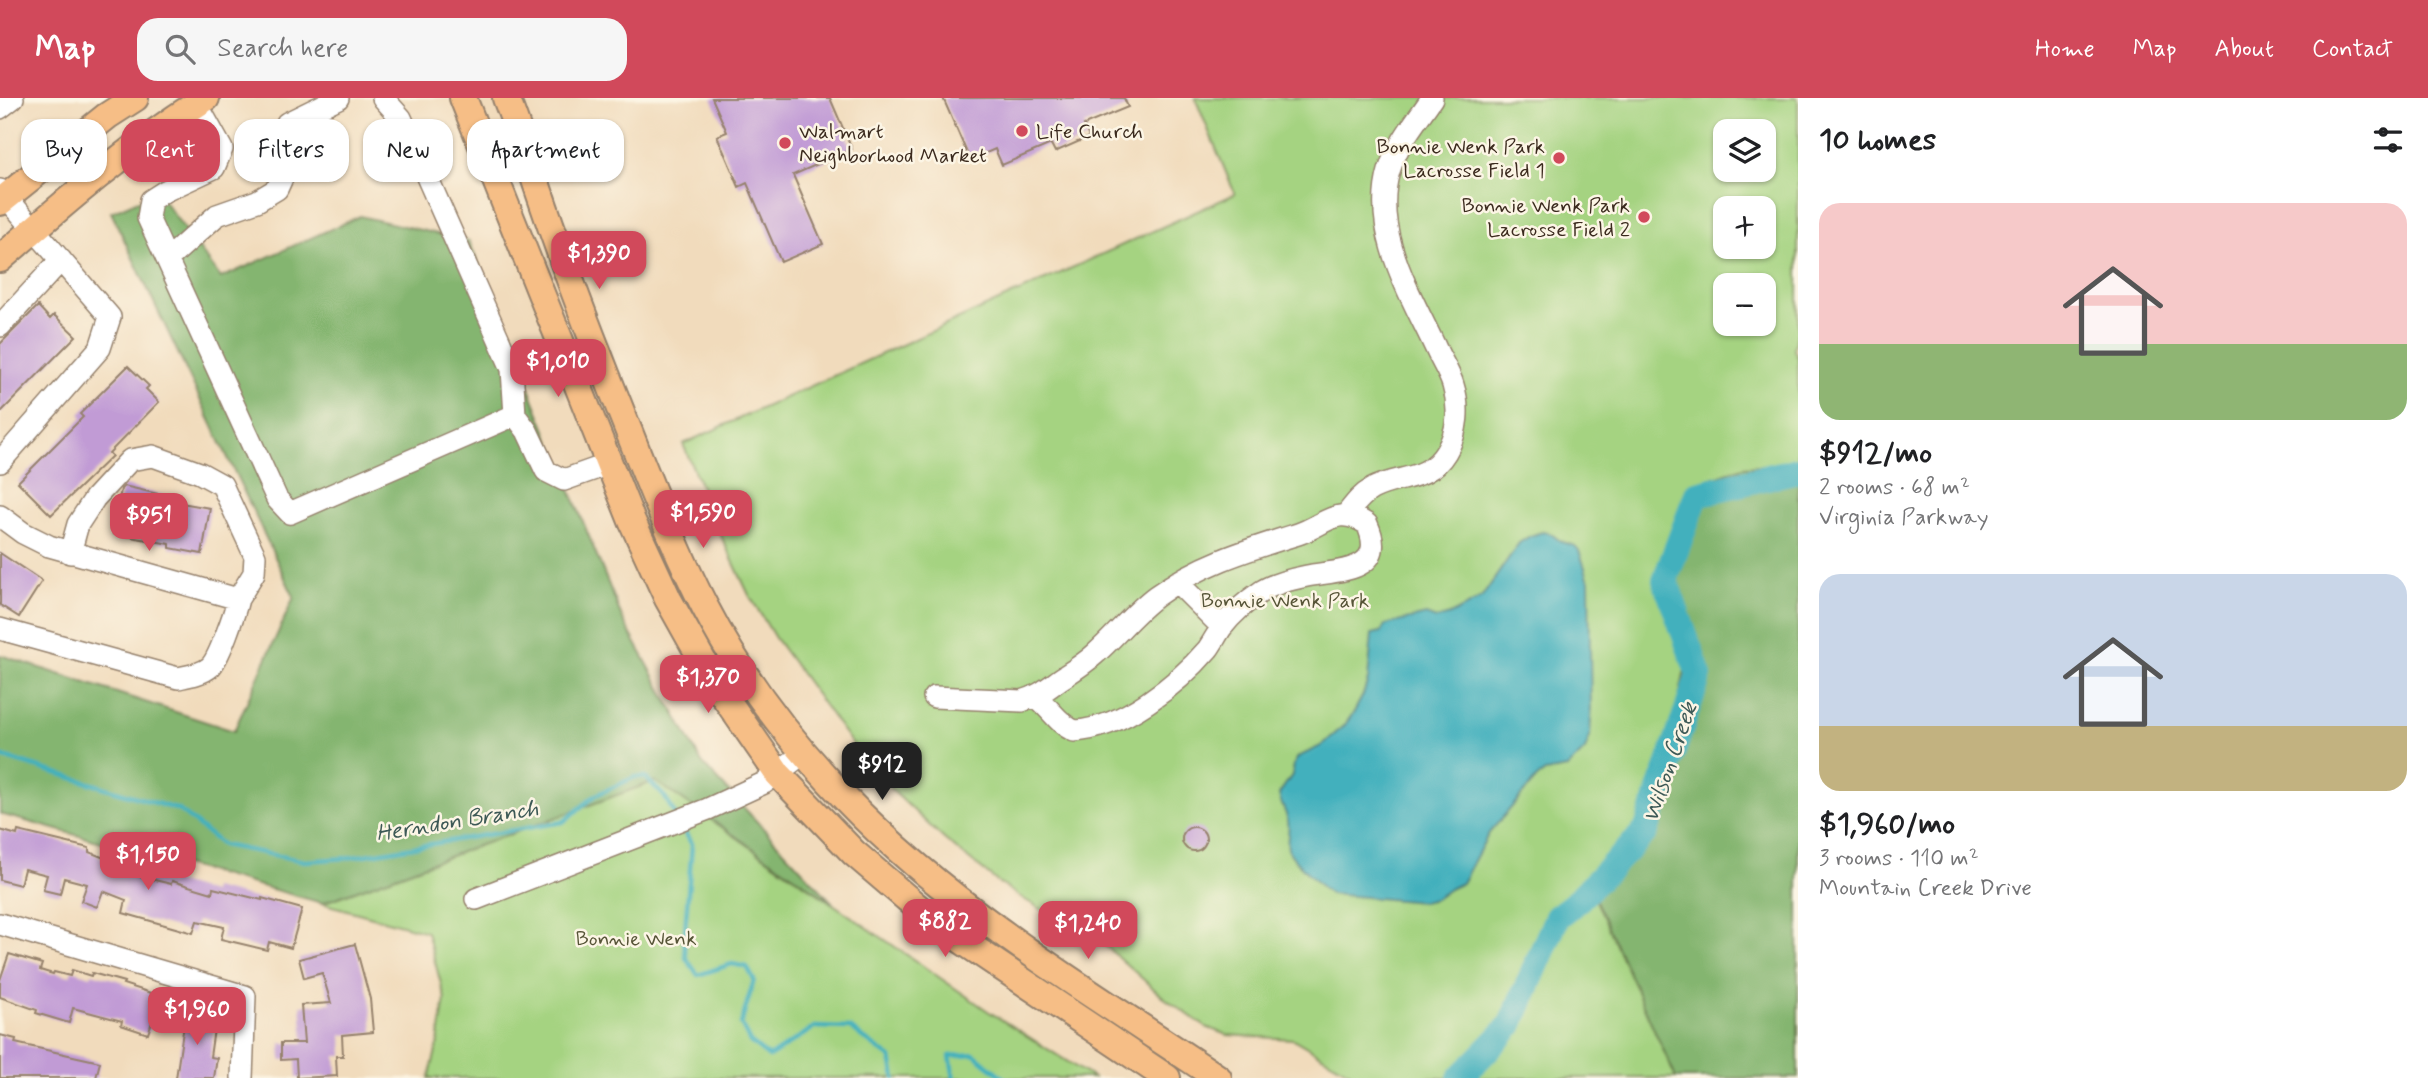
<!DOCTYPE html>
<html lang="en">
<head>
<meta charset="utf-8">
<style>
	body { margin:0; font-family:Mynerve,sans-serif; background:#f6f6f6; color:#202124; height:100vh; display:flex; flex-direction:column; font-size:26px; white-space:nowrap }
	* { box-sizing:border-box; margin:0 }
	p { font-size:23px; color:#757577 }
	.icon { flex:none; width:38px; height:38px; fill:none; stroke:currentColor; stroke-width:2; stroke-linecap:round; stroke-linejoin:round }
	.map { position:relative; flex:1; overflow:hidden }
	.sheet { display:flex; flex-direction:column; background:#fff; width:630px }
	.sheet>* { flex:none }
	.top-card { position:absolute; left:21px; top:21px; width:665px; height:63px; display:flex; gap:14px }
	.fabs { position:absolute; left:1713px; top:21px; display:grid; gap:14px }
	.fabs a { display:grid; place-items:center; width:63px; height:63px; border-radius:14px; background:#fff; box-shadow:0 2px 5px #0004; font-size:35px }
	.price { position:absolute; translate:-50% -60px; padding:0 16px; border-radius:14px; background:#d1495b; color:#fff; font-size:23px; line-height:46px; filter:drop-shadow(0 2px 4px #0008) }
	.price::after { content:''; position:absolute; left:50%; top:42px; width:21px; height:16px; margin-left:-10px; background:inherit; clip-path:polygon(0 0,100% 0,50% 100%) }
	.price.on { background:#222; color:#fff }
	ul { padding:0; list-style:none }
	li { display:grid; align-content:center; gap:14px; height:371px; padding:0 21px }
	li span { display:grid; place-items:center; height:217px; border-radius:21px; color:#555 }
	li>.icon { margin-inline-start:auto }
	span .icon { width:126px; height:126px; fill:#fffc; stroke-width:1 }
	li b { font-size:30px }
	h2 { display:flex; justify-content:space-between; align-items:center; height:84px; padding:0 21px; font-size:30px }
	.pill { padding:0 24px; border-radius:21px; background:#fff; box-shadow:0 2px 5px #0004; font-size:24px; line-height:63px }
	.pill.on { background:#d1495b; color:#fff }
	header { display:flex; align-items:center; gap:42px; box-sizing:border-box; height:98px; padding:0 35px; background:#d1495b; color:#fff }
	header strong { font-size:33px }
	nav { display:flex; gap:38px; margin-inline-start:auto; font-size:24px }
	.search { width:490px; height:63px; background:#f6f6f6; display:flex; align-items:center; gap:18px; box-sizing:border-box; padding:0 24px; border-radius:21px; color:#757577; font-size:26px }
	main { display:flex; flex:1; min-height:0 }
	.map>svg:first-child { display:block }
	.green { fill:#a5d381; stroke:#707e50; stroke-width:2; fill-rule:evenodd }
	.forest { fill:#84b56f; stroke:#607046; stroke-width:2 }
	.water { fill:#42b0bd; stroke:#3e6d6e; stroke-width:2 }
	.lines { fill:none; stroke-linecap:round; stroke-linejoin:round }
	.stream { stroke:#42b0bd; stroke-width:4.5 }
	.river { stroke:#42b0bd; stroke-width:26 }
	.building { fill:#c19bd5 }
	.minor-casing { stroke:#96826d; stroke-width:24 }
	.major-casing { stroke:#96826d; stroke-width:30 }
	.minor { stroke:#fff; stroke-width:21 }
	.major { stroke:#f6be86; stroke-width:26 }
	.poi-dot { fill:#d1495b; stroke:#fcf5e5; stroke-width:2.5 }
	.labels { text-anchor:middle; stroke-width:5; stroke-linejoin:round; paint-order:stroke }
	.poi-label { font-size:21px; fill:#3b2a1e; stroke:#fcf5e5; text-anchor:start }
	.park-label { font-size:21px; fill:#565437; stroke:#fcf5e5 }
	.water-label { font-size:23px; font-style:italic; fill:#3d5956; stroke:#fcf5e5 }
</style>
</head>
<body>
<header>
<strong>Map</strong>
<div class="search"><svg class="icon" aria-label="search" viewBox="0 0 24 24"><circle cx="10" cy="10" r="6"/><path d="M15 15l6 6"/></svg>Search here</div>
<nav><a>Home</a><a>Map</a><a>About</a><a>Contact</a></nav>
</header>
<main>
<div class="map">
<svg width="1798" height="980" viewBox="0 0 1798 980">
	<rect width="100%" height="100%" fill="#fcf5e5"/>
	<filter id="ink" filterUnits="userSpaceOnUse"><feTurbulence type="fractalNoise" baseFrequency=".0143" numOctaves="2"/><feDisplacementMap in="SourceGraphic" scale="14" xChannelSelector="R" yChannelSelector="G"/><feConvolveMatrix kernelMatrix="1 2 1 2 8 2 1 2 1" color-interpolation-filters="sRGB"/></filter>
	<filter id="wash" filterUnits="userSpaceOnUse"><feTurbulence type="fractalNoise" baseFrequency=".00686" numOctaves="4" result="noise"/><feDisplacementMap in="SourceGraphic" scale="28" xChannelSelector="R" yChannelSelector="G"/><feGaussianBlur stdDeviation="1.57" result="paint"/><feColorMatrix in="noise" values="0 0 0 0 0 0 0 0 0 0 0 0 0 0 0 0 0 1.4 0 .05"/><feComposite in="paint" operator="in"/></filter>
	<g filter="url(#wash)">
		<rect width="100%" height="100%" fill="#f1dbbc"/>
		<path class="green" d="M 1195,0 L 1798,0 L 1798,233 L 1794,252 L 1798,260 L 1798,361 L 1793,367 L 1743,369 L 1672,438 L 1688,559 L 1664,670 L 1648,721 L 1589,785 L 1676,980 L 1360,980 L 1293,941 L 1227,937 L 1206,929 L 1163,899 L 1108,850 L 1027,803 L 999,785 L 944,741 L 891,691 L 850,643 L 775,540 L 749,497 L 723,442 L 683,346 L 1235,96 ZM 1726,33 L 1764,33 L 1764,72 L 1726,72 ZM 1726,110 L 1764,110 L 1764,149 L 1726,149 ZM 1726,187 L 1764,187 L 1764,226 L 1726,226 Z
			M 655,683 L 988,913 L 1093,980 L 429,980 L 438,945 L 445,901 L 427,834 L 322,805 Z"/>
		<path class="forest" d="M 157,94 L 221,180 L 360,118 L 469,143 L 623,522 L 702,665 L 833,805 L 655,683 L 322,805 L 0,716 L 0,557 L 234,633 L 294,499 L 111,114 Z
			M 1798,361 L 1798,980 L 1676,980 L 1588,785 L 1648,721 L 1664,670 L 1688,559 L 1672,438 L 1692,387 L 1743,369 L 1792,367 Z"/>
		<path class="water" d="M 1542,434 C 1552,434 1554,439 1562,444 C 1567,446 1574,446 1578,451 C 1580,453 1587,477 1589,483 L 1591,619 L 1590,639 L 1585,652 L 1567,670 L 1545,674 L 1537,680 L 1489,735 L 1462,785 L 1449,791 L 1435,801 L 1422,804 L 1330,796 C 1323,791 1290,759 1288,751 C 1286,742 1290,732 1288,723 C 1286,713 1280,705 1279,696 L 1292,677 L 1294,666 L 1298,659 L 1321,648 L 1344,628 L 1354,614 L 1363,597 L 1368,581 L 1372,536 L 1381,534 L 1385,527 L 1426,517 L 1436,521 L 1450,517 L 1473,505 L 1482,499 L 1519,445 L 1530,438 Z"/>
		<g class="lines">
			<path class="stream" d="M 0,658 L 179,712 L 222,747 L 305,763 L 347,760 L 563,724 L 596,697 L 635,679 L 645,679 L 664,698 L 676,718
				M 682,729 L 692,747 L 684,844 L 686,860 L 698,877 L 732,866 L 747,869 L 754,882 L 741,926 L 750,944 L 769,959 L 815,929 L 850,930 L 891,960 L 895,980
				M 954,980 L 950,958 L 974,956 L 1004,980"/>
			<path class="river" d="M 1460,980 L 1510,928 L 1557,819 L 1574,806 L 1646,733 L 1699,577 L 1665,482 L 1697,396 L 1798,372"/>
		</g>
		<g id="blocks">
			<path class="building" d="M 712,0 L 830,0 L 852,51 L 793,77 L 823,146 L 781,164 L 747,85 L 739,89 L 717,38 L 727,34 Z
				M 943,0 L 1124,0 L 1128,9 L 1084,27 L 1089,39 L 1055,54 L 1051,46 L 1002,67 L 995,51 L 970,62 Z
				M 38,208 L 50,221 L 54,217 L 76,238 L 0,315 L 0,246 Z
				M 128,268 L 149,288 L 146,291 L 159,304 L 109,355 L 112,358 L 51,417 L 18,384 L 83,319 L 80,316 Z
				M 124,388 L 171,399 L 170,403 L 210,410 L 202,456 L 170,450 L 170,446 L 113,436 L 121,391 Z
				M 0,455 L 42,483 L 19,519 L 0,507 Z
				M1182 741a12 12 0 1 1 24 0a12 12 0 1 1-24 0Z
				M 0,732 L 17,737 L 18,733 L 89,750 L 89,754 L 128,769 L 126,775 L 171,786 L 172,783 L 212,795 L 213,790 L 262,802 L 262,800 L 302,811 L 291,850 L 269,844 L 267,852 L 221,841 L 224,829 L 197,823 L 193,835 L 123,815 L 126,802 L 103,793 L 97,809 L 81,803 L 87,786 L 64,780 L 60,796 L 43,792 L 47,777 L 24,771 L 20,787 L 0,782 Z
				M 355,846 L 370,901 L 373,934 L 342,937 L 343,958 L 336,958 L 337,978 L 297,980 L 296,961 L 281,962 L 281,945 L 304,945 L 301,907 L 331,905 L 322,875 L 304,880 L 299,861 Z
				M 9,856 L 42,866 L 40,872 L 53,876 L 54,874 L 70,878 L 72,872 L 91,878 L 92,875 L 124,884 L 123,886 L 160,898 L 148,936 L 121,927 L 122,923 L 73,910 L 69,925 L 36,915 L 37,912 L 0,899 L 0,882 Z
				M 186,913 L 216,917 L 210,959 L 217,960 L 214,980 L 176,980 Z
				M 0,937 L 16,941 L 15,945 L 100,964 L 96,980 L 0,980 Z"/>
		</g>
	</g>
	<g filter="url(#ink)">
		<use href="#blocks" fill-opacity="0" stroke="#96826d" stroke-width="2"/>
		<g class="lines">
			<g class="minor-casing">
				<path id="minor" d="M 383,0 L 401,20 L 512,271 L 515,317
					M 197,6 L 222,51 L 214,70 L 165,93 L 151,102 L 148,120 L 277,401 L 290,415 L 515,317 L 527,333 L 546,373 L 564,382 L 609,366
					M 0,10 L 13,0
					M 0,92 L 110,219 L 100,250 L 0,364
					M 168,161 L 217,117 L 257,103 L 277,91 L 282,80 L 279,48 L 287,25 L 338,0
					M 0,228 L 61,162
					M 1346,417 C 1354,407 1361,397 1372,391 C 1398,377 1428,384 1446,354 C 1458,334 1460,309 1453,287 C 1450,276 1442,264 1437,253 C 1412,198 1371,135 1389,73 C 1398,44 1416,24 1432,0
					M 0,418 L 23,435 L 49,448 L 238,501 C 235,514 219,561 210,569 C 202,576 188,578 178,580 L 0,531
					M 70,455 L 78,426 L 95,400 L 130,362 L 153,358 L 200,375 L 222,387 L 255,458 L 254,475 L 238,501
					M 1177,484 L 1222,529
					M 934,599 L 1022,603 C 1037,599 1047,591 1059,582 C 1071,574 1084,566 1094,557 C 1116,538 1133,515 1156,498 C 1200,466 1247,452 1298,436 C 1326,427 1336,406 1367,426 C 1389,474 1339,472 1307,478 C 1292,481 1275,485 1262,493 C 1247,503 1233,515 1222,529 C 1217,536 1213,544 1208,551 C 1178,586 1122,631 1074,633 C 1057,625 1050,609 1035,599
					M 476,801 L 708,711 L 764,685 L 805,654
					M 0,826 L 245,898 L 242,980"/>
			</g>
			<g class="major-casing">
				<path id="major" d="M 463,0 L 632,423 L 668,501 L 715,585 L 778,676 L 854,755 L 936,825 L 1167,980
					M 506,0 C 525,49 540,99 558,148 C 582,218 610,285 637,354 C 658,406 679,459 705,509 C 737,571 782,632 829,683 C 939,805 1083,889 1218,980
					M 0,104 L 107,18 L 135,0
					M 0,161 C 66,103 131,47 206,0"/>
			</g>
			<use href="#minor" class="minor"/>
			<use href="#major" class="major"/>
		</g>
	</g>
	<g class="poi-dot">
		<circle cx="1022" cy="33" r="7"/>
		<circle cx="785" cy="45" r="7"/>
		<circle cx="1559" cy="60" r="7"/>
		<circle cx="1644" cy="119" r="7"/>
	</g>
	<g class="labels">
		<g class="poi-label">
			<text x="799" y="40">Walmart<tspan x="799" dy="24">Neighborhood Market</tspan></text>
			<text x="1036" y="40">Life Church</text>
			<text x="1545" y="55" text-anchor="end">Bonnie Wenk Park<tspan x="1545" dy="24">Lacrosse Field 1</tspan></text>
			<text x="1630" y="114" text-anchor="end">Bonnie Wenk Park<tspan x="1630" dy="24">Lacrosse Field 2</tspan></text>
		</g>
		<g class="park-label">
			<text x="1285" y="509">Bonnie Wenk Park</text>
			<text x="636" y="847">Bonnie Wenk</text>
		</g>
		<g class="water-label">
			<text transform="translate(1669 664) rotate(-71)" y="8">Wilson Creek</text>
			<text transform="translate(457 722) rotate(-9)" y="8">Herndon Branch</text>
		</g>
	</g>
</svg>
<div class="fabs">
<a><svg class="icon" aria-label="layers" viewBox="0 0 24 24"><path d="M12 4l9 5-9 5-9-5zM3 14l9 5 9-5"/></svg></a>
<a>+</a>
<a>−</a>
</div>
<b class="price" style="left:599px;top:193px">$1,390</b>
<b class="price" style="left:558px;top:301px">$1,010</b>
<b class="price" style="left:703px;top:452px">$1,590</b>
<b class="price" style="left:149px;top:455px">$951</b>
<b class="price" style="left:708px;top:617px">$1,370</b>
<b class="price on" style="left:882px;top:704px">$912</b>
<b class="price" style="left:148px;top:794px">$1,150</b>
<b class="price" style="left:945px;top:861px">$882</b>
<b class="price" style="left:1088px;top:863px">$1,240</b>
<b class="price" style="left:197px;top:949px">$1,960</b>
<div class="top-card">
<a class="pill">Buy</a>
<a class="pill on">Rent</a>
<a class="pill">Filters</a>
<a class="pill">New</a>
<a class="pill">Apartment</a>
</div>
</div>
<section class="sheet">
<h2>10 homes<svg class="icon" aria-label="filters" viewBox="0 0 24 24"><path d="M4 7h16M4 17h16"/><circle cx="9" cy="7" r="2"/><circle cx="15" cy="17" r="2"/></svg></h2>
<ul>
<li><span style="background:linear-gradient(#f6c9c9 65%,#8fb573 0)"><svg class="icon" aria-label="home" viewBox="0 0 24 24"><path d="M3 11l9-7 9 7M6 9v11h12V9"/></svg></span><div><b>$912/mo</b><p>2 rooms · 68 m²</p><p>Virginia Parkway</p></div></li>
<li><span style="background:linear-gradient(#c9d6e8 70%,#c2b280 0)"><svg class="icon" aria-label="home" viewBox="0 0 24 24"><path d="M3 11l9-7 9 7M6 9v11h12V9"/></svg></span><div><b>$1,960/mo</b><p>3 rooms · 110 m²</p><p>Mountain Creek Drive</p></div></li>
</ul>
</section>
</main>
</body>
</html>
